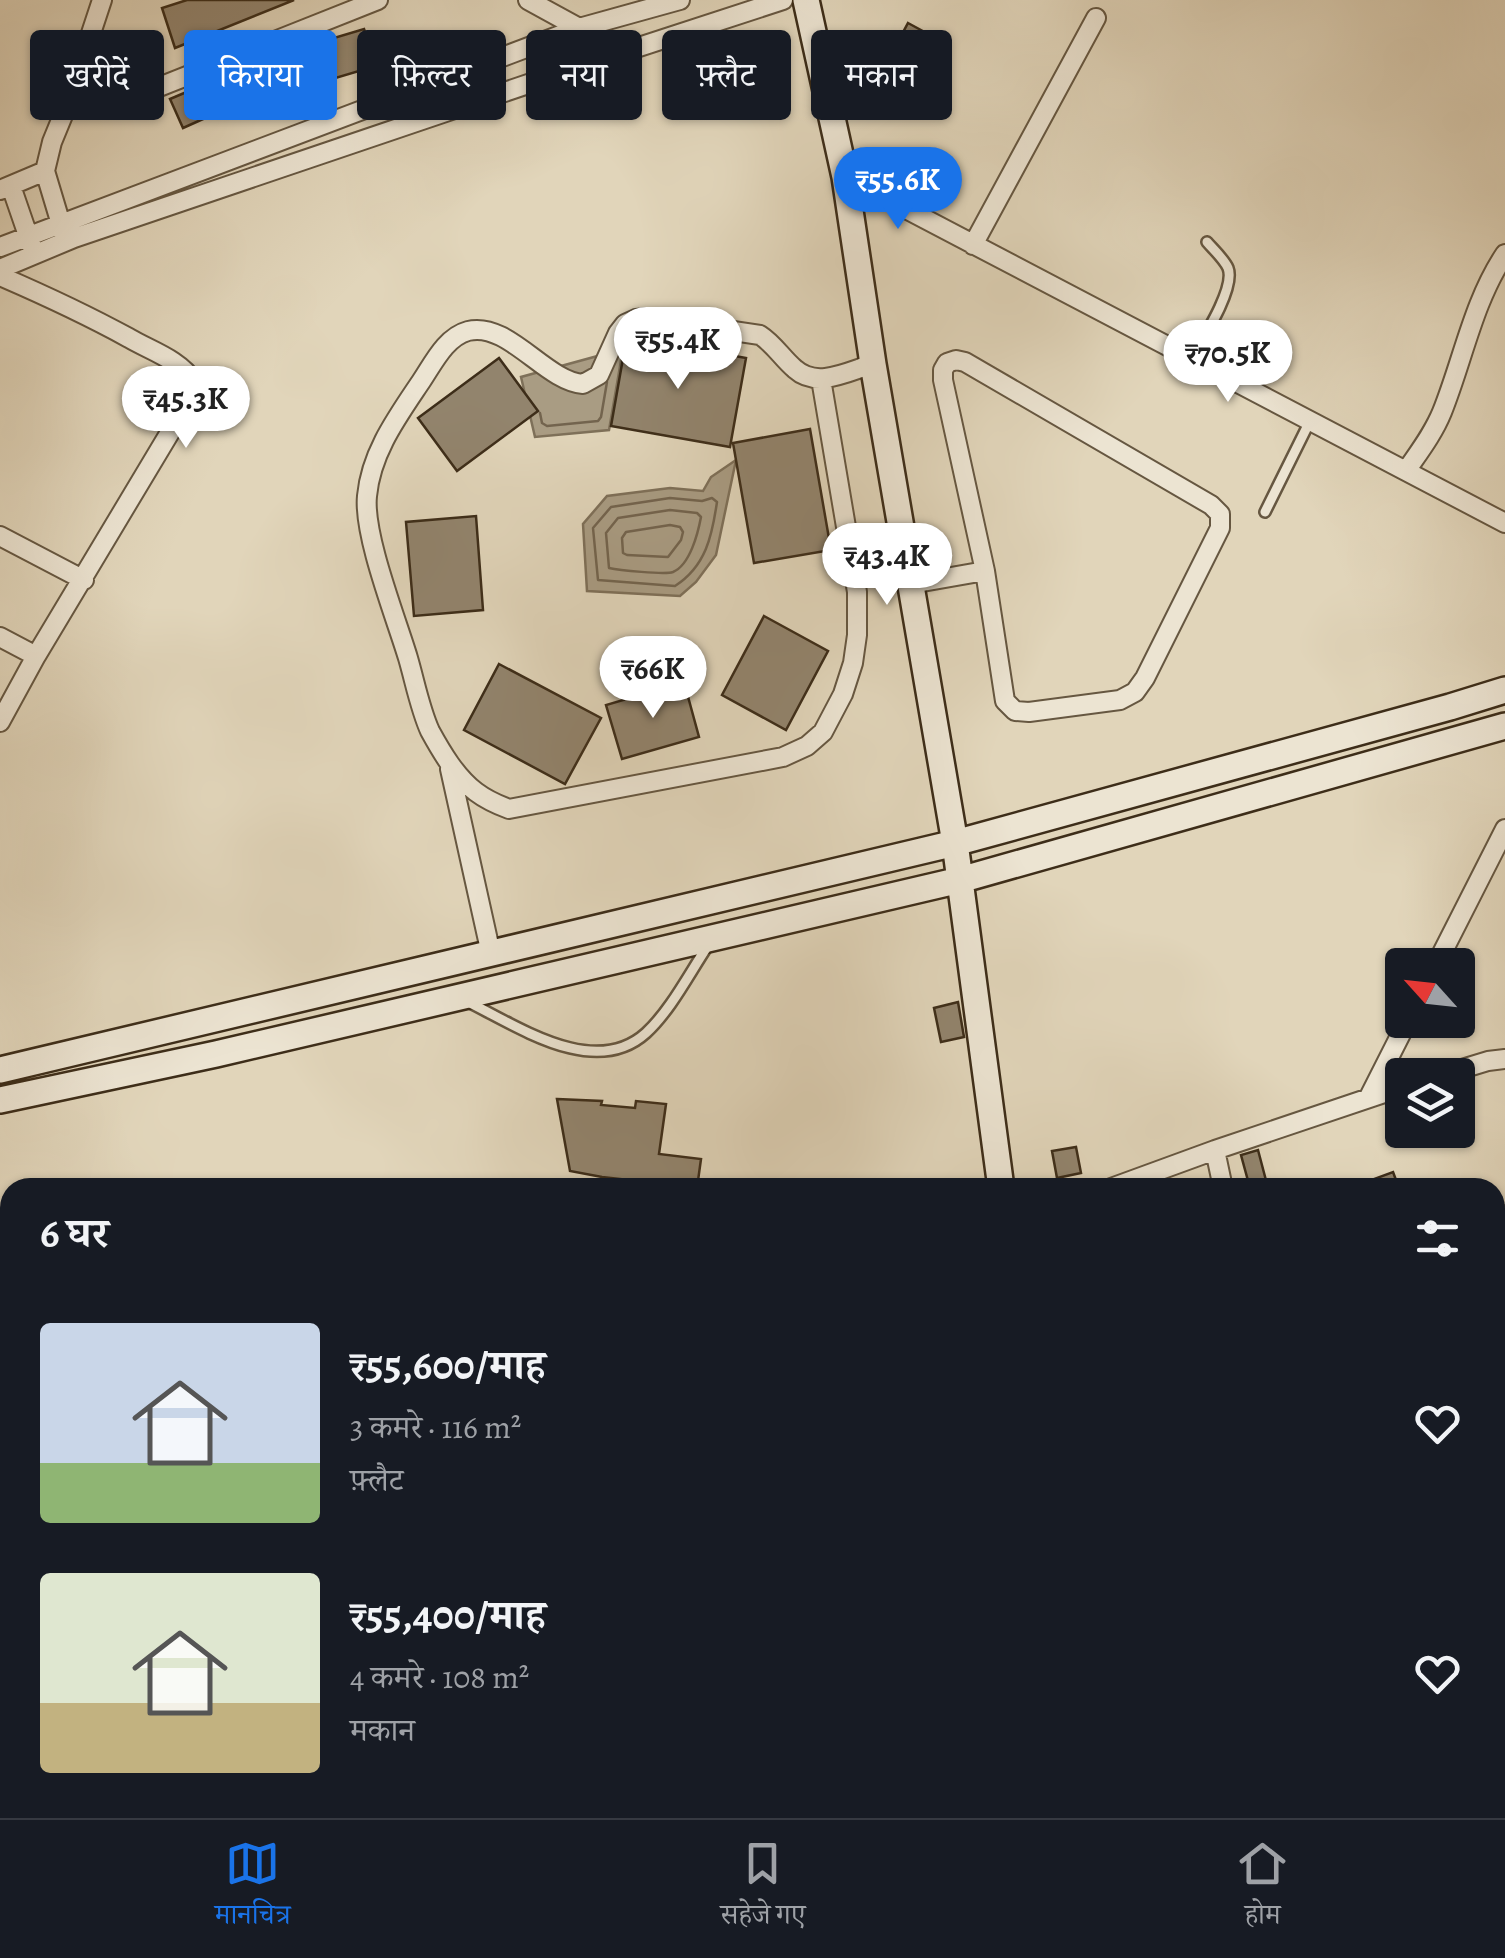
<!DOCTYPE html>
<html lang="hi">
<head>
<meta charset="utf-8">
<style>
	body { margin:0; font-family:Alegreya,"Noto Serif Devanagari",serif; background:#20242c; color:#f1f3f6; height:100vh; display:flex; flex-direction:column; font-size:38px; white-space:nowrap }
	* { box-sizing:border-box; margin:0 }
	p { font-size:32px; color:#9ea1a6 }
	.icon { flex:none; width:55px; height:55px; fill:none; stroke:currentColor; stroke-width:2; stroke-linecap:round; stroke-linejoin:round }
	.map { position:relative; flex:1; overflow:hidden }
	.sheet { position:absolute; left:0px; top:1178px; width:1505px; height:642px; display:flex; flex-direction:column; background:#171b24; border-radius:30px 30px 0 0; box-shadow:0 2px 8px #0004 }
	.sheet>* { flex:none }
	.guide { position:absolute; left:30px; top:30px; width:1000px; height:90px; display:flex; gap:20px }
	.needle { width:65px; rotate:297deg }
	.controls { position:absolute; left:1385px; top:948px; display:grid; gap:20px }
	.controls a { display:grid; place-items:center; width:90px; height:90px; border-radius:10px; background:#171b24; box-shadow:0 2px 8px #0004; font-size:50px }
	.price { position:absolute; translate:-50% -85px; padding:0 22px; border-radius:35px; background:#fff; color:#222; font-size:32px; line-height:65px; filter:drop-shadow(0 2px 5px #0008) }
	.price::after { content:''; position:absolute; left:50%; top:60px; width:30px; height:22px; margin-left:-15px; background:inherit; clip-path:polygon(0 0,100% 0,50% 100%) }
	.price.on { background:#1a73e8; color:#fff }
	ul { padding:0; list-style:none }
	li { display:flex; align-items:center; gap:30px; height:250px; padding:0 40px }
	li span { display:grid; place-items:center; flex:none; width:280px; height:200px; border-radius:10px; color:#555 }
	li>.icon { margin-inline-start:auto }
	span .icon { width:120px; height:120px; fill:#fffc; stroke-width:1 }
	li b { font-size:42px }
	h2 { display:flex; justify-content:space-between; align-items:center; height:120px; padding:0 40px; font-size:42px }
	.tag { padding:0 35px; border-radius:10px; background:#171b24; box-shadow:0 2px 8px #0004; font-size:35px; line-height:90px }
	.tag.on { background:#1a73e8; color:#fff }
	.tab-bar { display:flex; justify-content:space-around; align-items:center; height:140px; border-top:2px solid #363941; background:#171b24; font-size:28px; color:#9ea1a6 }
	.tab-bar a { display:grid; justify-items:center; gap:5px }
	.tab-bar .on { color:#1a73e8 }
	.map>svg:first-child { display:block }
	.water { fill:#a99c83; stroke:#7e7059; stroke-width:2.5 }
	.lines { fill:none; stroke-linecap:round; stroke-linejoin:round }
	.shore { stroke:#73644e; stroke-width:2.5 }
	.building { fill:#92846d; stroke:#3d2d19; stroke-width:2.5 }
	.lane-casing { stroke:#665741; stroke-width:14 }
	.street-casing { stroke:#665741; stroke-width:22 }
	.secondary-casing { stroke:#3d2d19; stroke-width:30 }
	.lane { stroke:#ece4d2; stroke-width:9 }
	.street { stroke:#ece4d2; stroke-width:18 }
	.secondary { stroke:#ece4d2; stroke-width:25 }
</style>
</head>
<body>
<div class="map">
<svg width="1505" height="1818" viewBox="0 0 1505 1818">
	<rect width="100%" height="100%" fill="#e1d5ba"/>
	<filter id="stains"><feTurbulence type="fractalNoise" baseFrequency=".002" numOctaves="4"/><feColorMatrix values="0 0 0 0 .2 0 0 0 0 .09 0 0 0 0 .02 0 0 0 .5 -.17"/></filter>
	<radialGradient id="worn" r=".72"><stop offset=".6" stop-color="#630" stop-opacity="0"/><stop offset="1" stop-color="#630" stop-opacity=".3"/></radialGradient>
	<path class="water" d="M 623,349 L 609,430 L 535,437 L 521,377 Z
		M 736,460 L 716,555 L 696,582 L 680,596 L 587,591 L 583,524 L 607,496 L 670,488 L 703,491 L 711,477 Z"/>
	<g class="lines">
		<path class="shore" d="M 540,413 L 542,423 L 547,426 L 598,421 L 601,417 L 607,382
			M 670,498 L 702,501 L 712,498 L 717,502 C 712,536 706,566 675,586 L 598,580 L 593,528 L 611,507 Z
			M 670,510 L 697,513 L 701,517 C 698,533 690,565 673,572 C 665,575 618,570 609,568 L 606,533 L 618,518 Z
			M 670,525 L 680,527 L 683,532 L 681,540 L 668,557 L 627,555 L 623,553 L 622,538 L 626,532 Z"/>
	</g>
	<path class="building" d="M 187,0 L 294,0 L 175,48 L 162,8 Z
		M 908,23 L 930,35 L 900,93 L 877,81 Z
		M 364,29 L 376,66 L 278,95 L 279,97 L 244,111 L 241,102 L 183,128 L 170,99 L 267,58 Z
		M 630,337 L 746,358 L 730,447 L 611,426 L 625,347 Z
		M 499,358 L 538,411 L 457,471 L 418,418 Z
		M 810,429 L 831,550 L 754,563 L 733,443 Z
		M 476,516 L 483,610 L 414,616 L 406,522 Z
		M 764,616 L 828,651 L 786,730 L 722,695 Z
		M 499,664 L 601,718 L 565,784 L 464,730 Z
		M 684,682 L 699,737 L 622,759 L 606,705 Z
		M 958,1002 L 964,1037 L 941,1042 L 934,1008 Z
		M 557,1099 L 602,1101 L 601,1105 L 635,1108 L 636,1101 L 666,1104 L 659,1154 L 701,1159 L 697,1188 L 665,1186 L 665,1184 L 602,1177 L 570,1171 Z
		M 1076,1147 L 1081,1173 L 1057,1178 L 1052,1151 Z
		M 1258,1150 L 1268,1188 L 1250,1188 L 1241,1155 Z
		M 1393,1172 L 1399,1188 L 1355,1188 L 1355,1186 Z"/>
	<g class="lines">
		<g class="lane-casing">
			<path id="lane" d="M 1191,359 C 1202,340 1236,288 1228,268 C 1224,259 1213,249 1207,242
				M 1265,512 L 1310,421
				M 466,1001 C 516,1025 594,1080 646,1033 C 671,1010 690,972 709,944
				M 0,1494 L 10,1506
				M 498,1810 L 500,1818
				M 524,1810 L 526,1818
				M 171,1818 L 175,1810"/>
		</g>
		<g class="street-casing">
			<path id="street" d="M 528,0 L 579,28
				M 149,91 L 378,0
				M 45,171 L 63,231
				M 845,177 L 1505,523
				M 11,186 L 32,247
				M 0,190 L 45,171 L 52,142 L 68,103 L 102,0
				M 973,245 L 1096,18
				M 0,247 L 579,28 L 680,0
				M 0,269 L 74,238 L 596,61 L 783,0
				M 0,276 C 44,295 87,315 129,338 C 151,351 179,359 194,382 L 190,399 L 36,656 L 0,722
				M 821,379 L 857,592 L 857,635 L 853,663 L 843,694 L 823,732 L 807,746 L 783,757 L 509,809 C 482,799 467,788 450,764 C 443,754 436,742 430,731 C 420,709 415,682 408,658 C 396,618 363,535 367,496 C 371,452 398,416 422,380 C 434,362 446,337 468,331 C 508,321 545,381 583,384 L 599,375 L 618,333 L 625,324 L 636,319 L 646,318 L 760,335 C 774,344 782,358 795,369 C 817,389 849,371 873,364
				M 1406,471 C 1419,452 1433,434 1442,412 C 1463,360 1473,302 1505,254
				M 0,536 L 84,580
				M 911,584 L 985,571 L 943,380 L 943,370 L 947,363 L 956,360 L 965,362 L 1211,505 L 1220,514 L 1220,528 L 1145,678 L 1135,692 L 1120,700 L 1029,712 L 1015,711 L 1005,701 L 985,571
				M 0,637 L 36,656
				M 450,769 L 491,954
				M 1436,965 L 1505,829
				M 1442,1075 L 1488,1061 L 1505,1059
				M 1369,1097 L 1408,1020
				M 1215,1150 L 1223,1188
				M 1111,1188 L 1215,1150 L 1402,1087
				M 1495,1213 L 1497,1212
				M 1495,1336 L 1505,1349
				M 0,1437 L 10,1432
				M 1495,1556 L 1505,1561
				M 1495,1695 L 1505,1699"/>
		</g>
		<g class="secondary-casing">
			<path id="secondary" d="M 806,0 L 845,177 L 873,364 L 955,843 L 1001,1188
				M 0,1070 L 955,843 L 1450,707 L 1505,690
				M 0,1100 L 216,1054 L 960,880 L 1505,726
				M 1142,1810 L 1144,1818"/>
		</g>
		<use href="#lane" class="lane"/>
		<use href="#street" class="street"/>
		<use href="#secondary" class="secondary"/>
	</g>
	<rect width="100%" height="100%" filter="url(#stains)"/>
	<rect width="100%" height="100%" fill="url(#worn)"/>
</svg>
<div class="controls">
<a><svg class="needle" viewBox="-14 -14 28 28"><path d="M0-13l5 13h-10z" fill="#e53935"/><path d="M0 13l5-13h-10z" fill="#9ea1a6"/></svg></a>
<a><svg class="icon" aria-label="layers" viewBox="0 0 24 24"><path d="M12 4l9 5-9 5-9-5zM3 14l9 5 9-5"/></svg></a>
</div>
<b class="price on" style="left:898px;top:232px">₹55.6K</b>
<b class="price" style="left:678px;top:392px">₹55.4K</b>
<b class="price" style="left:1228px;top:405px">₹70.5K</b>
<b class="price" style="left:186px;top:451px">₹45.3K</b>
<b class="price" style="left:887px;top:608px">₹43.4K</b>
<b class="price" style="left:653px;top:721px">₹66K</b>
<div class="guide">
<a class="tag">खरीदें</a>
<a class="tag on">किराया</a>
<a class="tag">फ़िल्टर</a>
<a class="tag">नया</a>
<a class="tag">फ़्लैट</a>
<a class="tag">मकान</a>
</div>
<section class="sheet">
<h2>6 घर<svg class="icon" aria-label="filters" viewBox="0 0 24 24"><path d="M4 7h16M4 17h16"/><circle cx="9" cy="7" r="2"/><circle cx="15" cy="17" r="2"/></svg></h2>
<ul>
<li><span style="background:linear-gradient(#c9d6e8 70%,#8fb573 0)"><svg class="icon" aria-label="home" viewBox="0 0 24 24"><path d="M3 11l9-7 9 7M6 9v11h12V9"/></svg></span><div><b>₹55,600/माह</b><p>3 कमरे · 116 m²</p><p>फ़्लैट</p></div><svg class="icon" aria-label="heart" viewBox="0 0 24 24"><path d="M12 20l-8-8c-3-5 5-10 8-4 3-6 11-1 8 4z"/></svg></li>
<li><span style="background:linear-gradient(#dfe7d0 65%,#c2b280 0)"><svg class="icon" aria-label="home" viewBox="0 0 24 24"><path d="M3 11l9-7 9 7M6 9v11h12V9"/></svg></span><div><b>₹55,400/माह</b><p>4 कमरे · 108 m²</p><p>मकान</p></div><svg class="icon" aria-label="heart" viewBox="0 0 24 24"><path d="M12 20l-8-8c-3-5 5-10 8-4 3-6 11-1 8 4z"/></svg></li>
</ul>
</section>
</div>
<nav class="tab-bar">
<a class="on"><svg class="icon" aria-label="map" viewBox="0 0 24 24"><path d="M3 6l6-2 6 2 6-2v14l-6 2-6-2-6 2zM9 4v14M15 6v14"/></svg>मानचित्र</a>
<a><svg class="icon" aria-label="saved" viewBox="0 0 24 24"><path d="M7 4h10v16l-5-4-5 4z"/></svg>सहेजे गए</a>
<a><svg class="icon" aria-label="home" viewBox="0 0 24 24"><path d="M3 11l9-7 9 7M6 9v11h12V9"/></svg>होम</a>
</nav>
</body>
</html>
